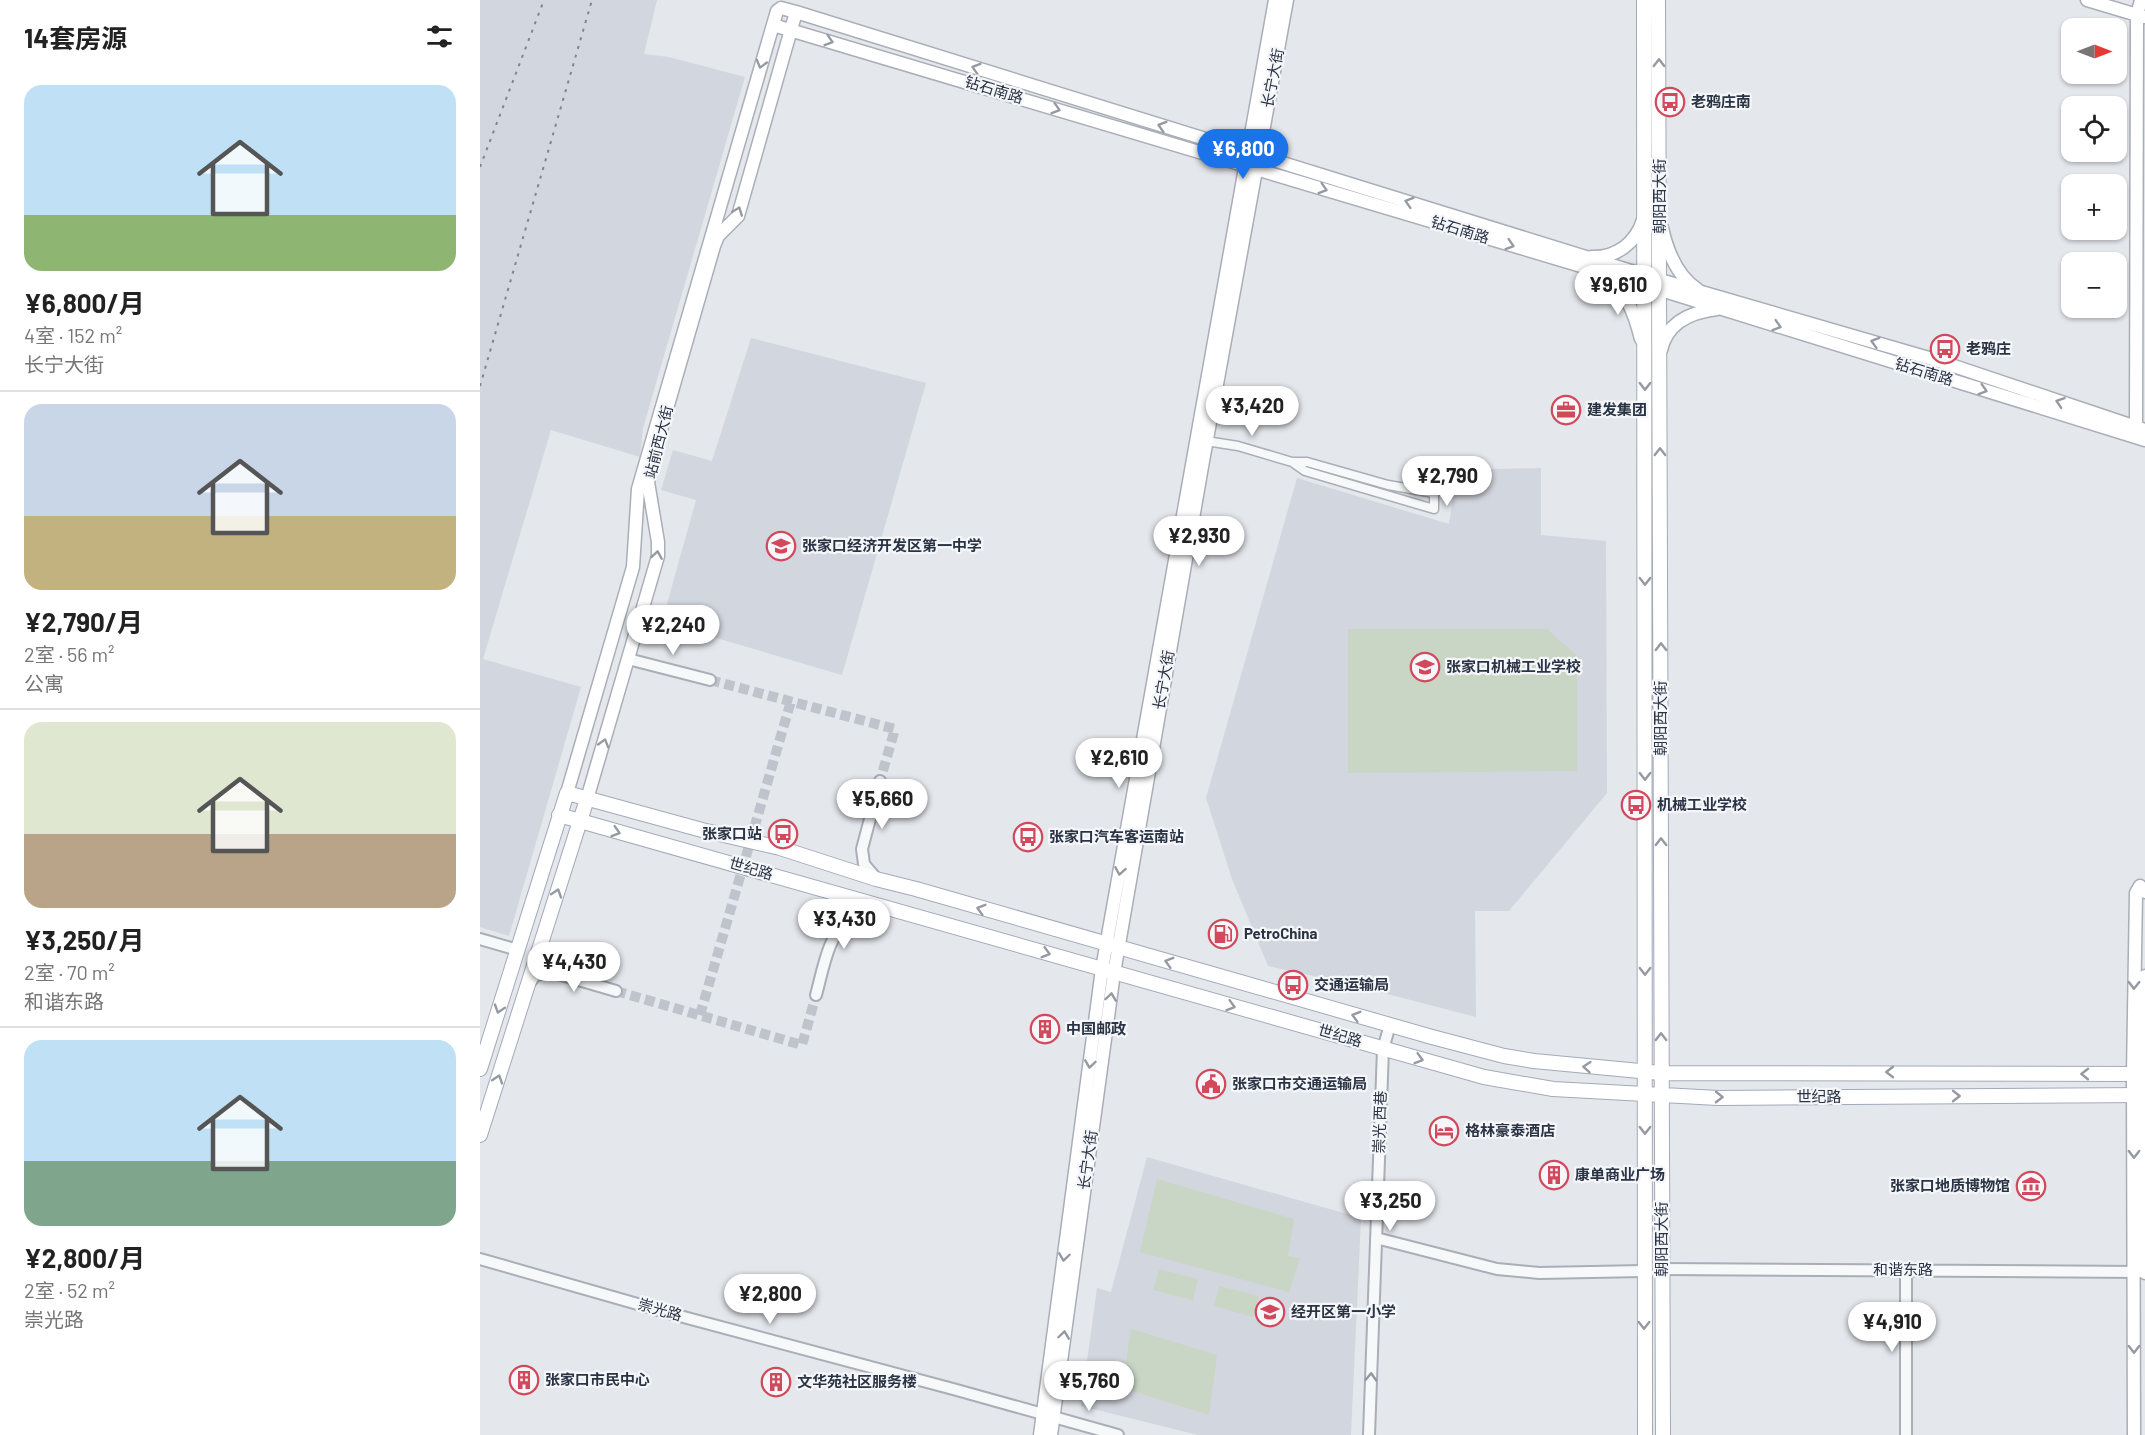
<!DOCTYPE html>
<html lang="zh">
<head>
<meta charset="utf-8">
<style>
	body { margin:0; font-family:Barlow,"Noto Sans SC",sans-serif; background:#f2f2f2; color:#222; height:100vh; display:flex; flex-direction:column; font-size:22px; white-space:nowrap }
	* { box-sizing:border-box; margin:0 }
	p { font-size:20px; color:#767676 }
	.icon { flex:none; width:33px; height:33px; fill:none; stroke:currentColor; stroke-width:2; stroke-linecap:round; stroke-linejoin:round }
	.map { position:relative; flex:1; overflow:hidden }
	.drawer { display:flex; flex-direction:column; background:#fff; width:480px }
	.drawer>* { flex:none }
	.needle { width:39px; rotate:90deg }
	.buttons { position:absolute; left:1581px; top:18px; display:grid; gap:12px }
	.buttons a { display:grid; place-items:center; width:66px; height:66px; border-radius:12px; background:#fff; box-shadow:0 2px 4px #0004; font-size:30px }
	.price { position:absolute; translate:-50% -51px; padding:0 14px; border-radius:21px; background:#fff; color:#222; font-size:20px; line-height:39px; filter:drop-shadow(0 2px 3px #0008) }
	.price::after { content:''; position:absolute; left:50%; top:36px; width:18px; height:14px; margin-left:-9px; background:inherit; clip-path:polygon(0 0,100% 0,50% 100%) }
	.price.active { background:#1a73e8; color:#fff }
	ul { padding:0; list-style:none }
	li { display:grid; align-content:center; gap:12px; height:318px; padding:0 24px }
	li+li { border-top:2px solid #e0e0e0 }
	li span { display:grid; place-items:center; height:186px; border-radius:18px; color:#555 }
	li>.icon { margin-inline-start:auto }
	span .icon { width:108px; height:108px; fill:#fffc; stroke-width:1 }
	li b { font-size:26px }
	h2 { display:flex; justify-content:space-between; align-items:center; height:72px; padding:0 24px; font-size:26px }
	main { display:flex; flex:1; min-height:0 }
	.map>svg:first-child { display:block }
	.built { fill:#d2d6de }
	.green { fill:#c9d6c5 }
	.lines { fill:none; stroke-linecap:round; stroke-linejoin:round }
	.tertiary-tunnel { stroke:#bfc3cb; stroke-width:10; stroke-dasharray:10 5; stroke-linecap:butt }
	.minor-casing { stroke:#a9aeb7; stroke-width:11 }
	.tertiary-casing { stroke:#a9aeb7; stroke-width:14 }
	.secondary-casing { stroke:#a9aeb7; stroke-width:15 }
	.primary-casing { stroke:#a3abb8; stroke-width:16 }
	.minor { stroke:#f7f8fa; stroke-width:8 }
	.tertiary { stroke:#f7f8fa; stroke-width:10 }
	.secondary { stroke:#fff; stroke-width:12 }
	.primary { stroke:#fff; stroke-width:14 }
	.rail { stroke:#7d8696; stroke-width:2; stroke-dasharray:3 6; stroke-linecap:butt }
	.oneway { stroke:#959aa2 }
	.oneway2 { stroke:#9196a0 }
	.labels { text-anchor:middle; stroke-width:4.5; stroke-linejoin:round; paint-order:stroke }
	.street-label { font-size:15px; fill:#2b3445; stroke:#f4f6f9 }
	.poi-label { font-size:15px; font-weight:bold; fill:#2b3445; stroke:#f4f6f9; text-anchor:start }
</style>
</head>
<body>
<main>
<section class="drawer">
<h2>14套房源<svg class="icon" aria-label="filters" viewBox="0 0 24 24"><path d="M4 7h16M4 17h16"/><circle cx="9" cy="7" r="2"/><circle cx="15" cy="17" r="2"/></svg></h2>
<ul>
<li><span style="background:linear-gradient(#bfe0f5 70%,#8fb573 0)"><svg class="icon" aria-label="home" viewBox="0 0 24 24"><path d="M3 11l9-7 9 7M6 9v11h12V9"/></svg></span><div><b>¥6,800/月</b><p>4室 · 152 m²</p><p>长宁大街</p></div></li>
<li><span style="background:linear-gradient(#c9d6e8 60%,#c2b280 0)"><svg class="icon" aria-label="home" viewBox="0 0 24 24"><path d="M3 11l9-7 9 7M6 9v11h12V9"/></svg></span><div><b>¥2,790/月</b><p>2室 · 56 m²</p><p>公寓</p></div></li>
<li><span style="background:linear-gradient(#dfe7d0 60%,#b9a48a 0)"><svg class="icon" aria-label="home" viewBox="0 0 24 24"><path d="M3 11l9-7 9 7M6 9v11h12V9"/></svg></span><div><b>¥3,250/月</b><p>2室 · 70 m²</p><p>和谐东路</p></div></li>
<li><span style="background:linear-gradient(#bfe0f5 65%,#7fa58c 0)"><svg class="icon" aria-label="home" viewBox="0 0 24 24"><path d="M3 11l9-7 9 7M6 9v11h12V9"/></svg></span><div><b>¥2,800/月</b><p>2室 · 52 m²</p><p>崇光路</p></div></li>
</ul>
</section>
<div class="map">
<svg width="1665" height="1435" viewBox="0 0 1665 1435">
	<rect width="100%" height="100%" fill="#e4e7ec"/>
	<path class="built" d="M 0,0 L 177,0 L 164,54 L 189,57 L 265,77 L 163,428 L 160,457 L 71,430 L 3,659 L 101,687 L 29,936 L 0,927 Z
		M 271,338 L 446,383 L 362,675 L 182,622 L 216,500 L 181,490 L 193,450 L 232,461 Z
		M 1061,468 L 1061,535 L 1126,541 L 1127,793 L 1029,911 L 995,911 L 996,1017 L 865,983 L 788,966 L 752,879 L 726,798 L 817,478 L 969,524 L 977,470 Z
		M 667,1157 L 881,1218 L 871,1435 L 718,1435 L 601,1406 L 617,1288 L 631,1292 Z"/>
	<path class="green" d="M 868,629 L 1067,629 L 1097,656 L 1097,771 L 868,773 Z
		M 677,1179 L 814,1219 L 808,1256 L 820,1258 L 809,1292 L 660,1252 Z
		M 679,1269 L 718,1279 L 713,1300 L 673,1290 Z
		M 739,1286 L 779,1296 L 773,1317 L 734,1306 Z
		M 651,1329 L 737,1355 L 729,1415 L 642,1388 Z"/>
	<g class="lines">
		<path class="tertiary-tunnel" d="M 230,680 L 415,729 L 400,781
			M 136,991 L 322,1045 L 336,995
			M 220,1015 L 311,701"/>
		<g class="minor-casing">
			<path id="minor" d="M 726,441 L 758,446 L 812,462 L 827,462 L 908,485 L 954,493 L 954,509 L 825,471 L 812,462"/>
		</g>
		<g class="tertiary-casing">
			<path id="tertiary" d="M 148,659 L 230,680
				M 395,877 L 384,864 L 382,849 L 400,781
				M 0,939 L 38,950
				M 48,985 L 56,975 L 71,972 L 136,991
				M 336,995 C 343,970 348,933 371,917 C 378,912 388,909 397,906
				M 896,1238 L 1017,1269 L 1059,1273 L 1164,1271
				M 0,1259 L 196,1315 L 473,1389 L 638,1435
				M 1182,1269 L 1662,1272
				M 1426,1270 L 1426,1435
				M 889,1435 L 903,1049 L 910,1025"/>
		</g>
		<g class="secondary-casing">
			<path id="secondary" d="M 1607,0 L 1664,17
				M 316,12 L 1180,280 L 1459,361 L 1665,430
				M 293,25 L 1165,285 L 1665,440
				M 1182,228 C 1187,250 1197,276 1217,289
				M 1111,257 C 1136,258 1156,243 1163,220
				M 1124,275 C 1146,289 1155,315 1161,339
				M 1181,350 C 1187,322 1211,312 1237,309
				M 1656,427 L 1657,15 L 1661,0
				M 87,793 L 153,567 L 158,489 L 297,11 L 301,8 L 316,12 L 258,216 L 238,236 L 234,246 L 175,450 L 168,482 L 178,542 L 178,556 L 107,799
				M 1665,976 L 1665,1273
				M 560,1435 L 622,969 L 795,0
				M 571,1435 L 634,973 L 723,461 L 807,0
				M 1654,1435 L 1653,1074 L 1656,893 L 1660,886 L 1665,892"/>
		</g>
		<g class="primary-casing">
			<path id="primary" d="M 1164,0 L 1165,1435
				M 1178,0 L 1183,1435
				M 79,815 L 1004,1077 L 1073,1089 L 1238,1098 L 1664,1095
				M 0,1069 L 87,793 L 222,830 L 300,848 L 396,879 L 436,889 L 952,1037 L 1024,1056 L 1054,1061 L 1181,1073 L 1664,1074
				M 0,1135 L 107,799"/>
		</g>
		<use href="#minor" class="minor"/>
		<use href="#tertiary" class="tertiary"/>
		<use href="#secondary" class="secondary"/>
		<use href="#primary" class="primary"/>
		<path class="rail" d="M 0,167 L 64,0
			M 0,386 L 112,0"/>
	</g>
	<defs><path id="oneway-chevron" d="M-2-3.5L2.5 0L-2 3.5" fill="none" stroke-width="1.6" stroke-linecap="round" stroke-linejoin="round" transform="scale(1.5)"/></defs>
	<g class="oneway">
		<use href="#oneway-chevron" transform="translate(349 41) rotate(17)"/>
		<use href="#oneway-chevron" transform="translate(1179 63) rotate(-90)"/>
		<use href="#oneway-chevron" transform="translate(281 64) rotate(106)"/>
		<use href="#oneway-chevron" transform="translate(496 68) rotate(-163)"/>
		<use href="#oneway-chevron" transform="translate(576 109) rotate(17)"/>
		<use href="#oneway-chevron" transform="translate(682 126) rotate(-163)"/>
		<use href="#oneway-chevron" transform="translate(843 189) rotate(17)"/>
		<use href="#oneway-chevron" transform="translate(929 202) rotate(-163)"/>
		<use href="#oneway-chevron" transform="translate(258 211) rotate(-69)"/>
		<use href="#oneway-chevron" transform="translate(1030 245) rotate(17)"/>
		<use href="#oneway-chevron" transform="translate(1297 326) rotate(17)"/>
		<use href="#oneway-chevron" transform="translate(1395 342) rotate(-164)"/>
		<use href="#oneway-chevron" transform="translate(1165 386) rotate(90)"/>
		<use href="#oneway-chevron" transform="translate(1503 390) rotate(17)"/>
		<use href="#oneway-chevron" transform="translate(1580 402) rotate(-161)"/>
		<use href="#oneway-chevron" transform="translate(1180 452) rotate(-90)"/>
		<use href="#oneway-chevron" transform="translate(177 555) rotate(-81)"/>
		<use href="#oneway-chevron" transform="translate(1165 581) rotate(90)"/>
		<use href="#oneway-chevron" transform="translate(1181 647) rotate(-90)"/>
		<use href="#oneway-chevron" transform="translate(124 743) rotate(-74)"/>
		<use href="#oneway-chevron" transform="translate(1165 776) rotate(90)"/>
		<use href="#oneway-chevron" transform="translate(136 832) rotate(17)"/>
		<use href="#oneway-chevron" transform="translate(1181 842) rotate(-90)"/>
		<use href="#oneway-chevron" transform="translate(640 871) rotate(100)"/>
		<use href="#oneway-chevron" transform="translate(77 893) rotate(-72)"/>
		<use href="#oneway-chevron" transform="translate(501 909) rotate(-164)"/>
		<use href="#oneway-chevron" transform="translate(566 953) rotate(16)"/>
		<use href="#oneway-chevron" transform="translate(689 962) rotate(-164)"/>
		<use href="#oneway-chevron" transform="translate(1165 971) rotate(90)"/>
		<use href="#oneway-chevron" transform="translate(1654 985) rotate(91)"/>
		<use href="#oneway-chevron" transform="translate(631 997) rotate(-82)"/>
		<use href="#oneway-chevron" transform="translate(751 1006) rotate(16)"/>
		<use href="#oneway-chevron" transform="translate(19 1009) rotate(108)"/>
		<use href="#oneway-chevron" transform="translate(876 1016) rotate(-164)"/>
		<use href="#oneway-chevron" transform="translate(1181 1037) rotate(-90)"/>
		<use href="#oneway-chevron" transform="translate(939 1059) rotate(16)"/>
		<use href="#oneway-chevron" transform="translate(610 1064) rotate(98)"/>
		<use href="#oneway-chevron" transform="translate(1107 1067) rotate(-175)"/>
		<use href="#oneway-chevron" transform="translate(1410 1072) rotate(180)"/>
		<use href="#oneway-chevron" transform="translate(1605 1074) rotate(-179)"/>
		<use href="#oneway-chevron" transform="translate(18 1079) rotate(-72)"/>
		<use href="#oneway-chevron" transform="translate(1476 1096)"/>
		<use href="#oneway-chevron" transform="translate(1239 1097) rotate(1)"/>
		<use href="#oneway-chevron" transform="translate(1165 1130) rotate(90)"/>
		<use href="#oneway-chevron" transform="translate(1654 1154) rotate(90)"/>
		<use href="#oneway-chevron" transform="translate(584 1257) rotate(98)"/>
		<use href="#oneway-chevron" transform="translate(1164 1325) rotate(90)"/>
		<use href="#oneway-chevron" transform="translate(584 1335) rotate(-82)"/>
		<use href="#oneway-chevron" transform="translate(1654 1349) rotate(90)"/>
	</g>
	<use class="oneway2" href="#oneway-chevron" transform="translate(891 1377) rotate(-88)"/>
	<defs>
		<g id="bus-ring" transform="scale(1.5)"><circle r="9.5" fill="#f4f6f9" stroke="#d1495b" stroke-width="1.5"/><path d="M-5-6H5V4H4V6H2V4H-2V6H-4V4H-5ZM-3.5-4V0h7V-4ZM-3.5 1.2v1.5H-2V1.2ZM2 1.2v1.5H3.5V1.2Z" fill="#d1495b"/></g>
		<g id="office-ring" transform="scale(1.5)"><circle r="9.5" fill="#f4f6f9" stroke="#d1495b" stroke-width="1.5"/><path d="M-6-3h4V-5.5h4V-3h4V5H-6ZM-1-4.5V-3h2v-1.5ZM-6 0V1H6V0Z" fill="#d1495b"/></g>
		<g id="school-ring" transform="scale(1.5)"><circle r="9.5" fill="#f4f6f9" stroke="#d1495b" stroke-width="1.5"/><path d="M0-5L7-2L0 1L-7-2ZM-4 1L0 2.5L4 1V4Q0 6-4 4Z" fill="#d1495b"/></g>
		<g id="fuel-ring" transform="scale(1.5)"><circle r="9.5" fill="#f4f6f9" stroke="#d1495b" stroke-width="1.5"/><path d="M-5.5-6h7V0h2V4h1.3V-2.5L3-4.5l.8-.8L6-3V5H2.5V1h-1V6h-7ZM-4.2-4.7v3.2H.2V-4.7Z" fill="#d1495b"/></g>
		<g id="building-ring" transform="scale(1.5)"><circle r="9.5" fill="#f4f6f9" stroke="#d1495b" stroke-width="1.5"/><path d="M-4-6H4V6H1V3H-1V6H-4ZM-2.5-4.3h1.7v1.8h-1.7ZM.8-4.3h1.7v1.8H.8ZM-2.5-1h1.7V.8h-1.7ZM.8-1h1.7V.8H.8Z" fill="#d1495b"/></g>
		<g id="civic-ring" transform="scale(1.5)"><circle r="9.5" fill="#f4f6f9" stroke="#d1495b" stroke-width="1.5"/><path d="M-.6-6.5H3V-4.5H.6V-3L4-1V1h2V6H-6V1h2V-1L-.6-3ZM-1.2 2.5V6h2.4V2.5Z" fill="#d1495b"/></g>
		<g id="hotel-ring" transform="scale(1.5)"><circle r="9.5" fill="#f4f6f9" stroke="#d1495b" stroke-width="1.5"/><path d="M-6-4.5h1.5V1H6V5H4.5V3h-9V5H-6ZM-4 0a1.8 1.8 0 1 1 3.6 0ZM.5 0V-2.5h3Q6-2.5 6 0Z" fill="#d1495b"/></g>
		<g id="museum-ring" transform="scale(1.5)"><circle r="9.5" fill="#f4f6f9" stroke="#d1495b" stroke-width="1.5"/><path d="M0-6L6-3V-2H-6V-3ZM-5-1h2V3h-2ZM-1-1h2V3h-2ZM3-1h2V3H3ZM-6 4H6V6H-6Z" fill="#d1495b"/></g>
	</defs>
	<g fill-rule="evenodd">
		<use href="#bus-ring" x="1190" y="102"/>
		<use href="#bus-ring" x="1465" y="349"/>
		<use href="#office-ring" x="1086" y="410"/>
		<use href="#school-ring" x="301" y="546"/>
		<use href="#school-ring" x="945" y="667"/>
		<use href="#bus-ring" x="1156" y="805"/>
		<use href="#bus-ring" x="303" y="834"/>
		<use href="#bus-ring" x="548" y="837"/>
		<use href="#fuel-ring" x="743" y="934"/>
		<use href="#bus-ring" x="813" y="985"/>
		<use href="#building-ring" x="565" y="1029"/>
		<use href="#civic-ring" x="731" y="1084"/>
		<use href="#hotel-ring" x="964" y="1131"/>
		<use href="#building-ring" x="1074" y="1175"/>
		<use href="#museum-ring" x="1551" y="1186"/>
		<use href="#school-ring" x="790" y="1312"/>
		<use href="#building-ring" x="44" y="1380"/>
		<use href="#building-ring" x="296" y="1382"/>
	</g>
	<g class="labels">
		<g class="street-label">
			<text transform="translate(793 78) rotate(-79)" y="5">长宁大街</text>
			<text transform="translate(514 90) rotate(17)" y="5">钻石南路</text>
			<text transform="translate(1180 196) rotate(-90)" y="5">朝阳西大街</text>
			<text transform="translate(980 230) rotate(17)" y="5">钻石南路</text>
			<text transform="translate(1444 372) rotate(17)" y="5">钻石南路</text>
			<text transform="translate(179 442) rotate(-76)" y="5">站前西大街</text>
			<text transform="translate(684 680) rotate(-80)" y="5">长宁大街</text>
			<text transform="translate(1181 718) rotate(-90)" y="5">朝阳西大街</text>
			<text transform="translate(271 869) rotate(16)" y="5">世纪路</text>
			<text transform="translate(860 1036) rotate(16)" y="5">世纪路</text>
			<text x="1339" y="1102">世纪路</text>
			<text transform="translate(900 1122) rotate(-88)" y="5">崇光 西巷</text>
			<text transform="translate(608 1160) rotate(-82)" y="5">长宁大街</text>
			<text transform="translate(1182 1239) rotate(-90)" y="5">朝阳西大街</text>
			<text x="1423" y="1275">和谐东路</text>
			<text transform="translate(180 1310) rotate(16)" y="5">崇光路</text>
		</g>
		<g class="poi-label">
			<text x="1211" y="107">老鸦庄南</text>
			<text x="1486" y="354">老鸦庄</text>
			<text x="1107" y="415">建发集团</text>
			<text x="322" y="551">张家口经济开发区第一中学</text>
			<text x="966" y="672">张家口机械工业学校</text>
			<text x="1177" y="810">机械工业学校</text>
			<text x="282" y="839" text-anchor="end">张家口站</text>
			<text x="569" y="842">张家口汽车客运南站</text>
			<text x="764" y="939">PetroChina</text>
			<text x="834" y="990">交通运输局</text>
			<text x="586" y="1034">中国邮政</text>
			<text x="752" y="1089">张家口市交通运输局</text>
			<text x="985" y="1136">格林豪泰酒店</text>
			<text x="1095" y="1180">康单商业广场</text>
			<text x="1530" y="1191" text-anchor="end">张家口地质博物馆</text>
			<text x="811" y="1317">经开区第一小学</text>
			<text x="65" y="1385">张家口市民中心</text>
			<text x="317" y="1387">文华苑社区服务楼</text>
		</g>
	</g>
</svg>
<div class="buttons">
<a><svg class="needle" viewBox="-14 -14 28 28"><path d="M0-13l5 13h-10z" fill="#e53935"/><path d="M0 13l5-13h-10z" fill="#767676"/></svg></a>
<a><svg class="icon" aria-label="locate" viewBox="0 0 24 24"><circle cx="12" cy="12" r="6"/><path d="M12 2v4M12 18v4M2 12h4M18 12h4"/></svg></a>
<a>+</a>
<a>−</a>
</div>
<b class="price active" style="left:763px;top:180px">¥6,800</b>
<b class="price" style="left:1138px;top:316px">¥9,610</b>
<b class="price" style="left:772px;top:437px">¥3,420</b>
<b class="price" style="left:967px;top:507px">¥2,790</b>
<b class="price" style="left:719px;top:567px">¥2,930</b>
<b class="price" style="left:193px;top:656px">¥2,240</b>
<b class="price" style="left:639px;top:789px">¥2,610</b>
<b class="price" style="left:402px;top:830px">¥5,660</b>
<b class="price" style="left:364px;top:950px">¥3,430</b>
<b class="price" style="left:94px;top:993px">¥4,430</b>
<b class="price" style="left:910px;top:1232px">¥3,250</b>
<b class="price" style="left:290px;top:1325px">¥2,800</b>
<b class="price" style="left:1412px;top:1353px">¥4,910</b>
<b class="price" style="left:609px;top:1412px">¥5,760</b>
</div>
</main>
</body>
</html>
